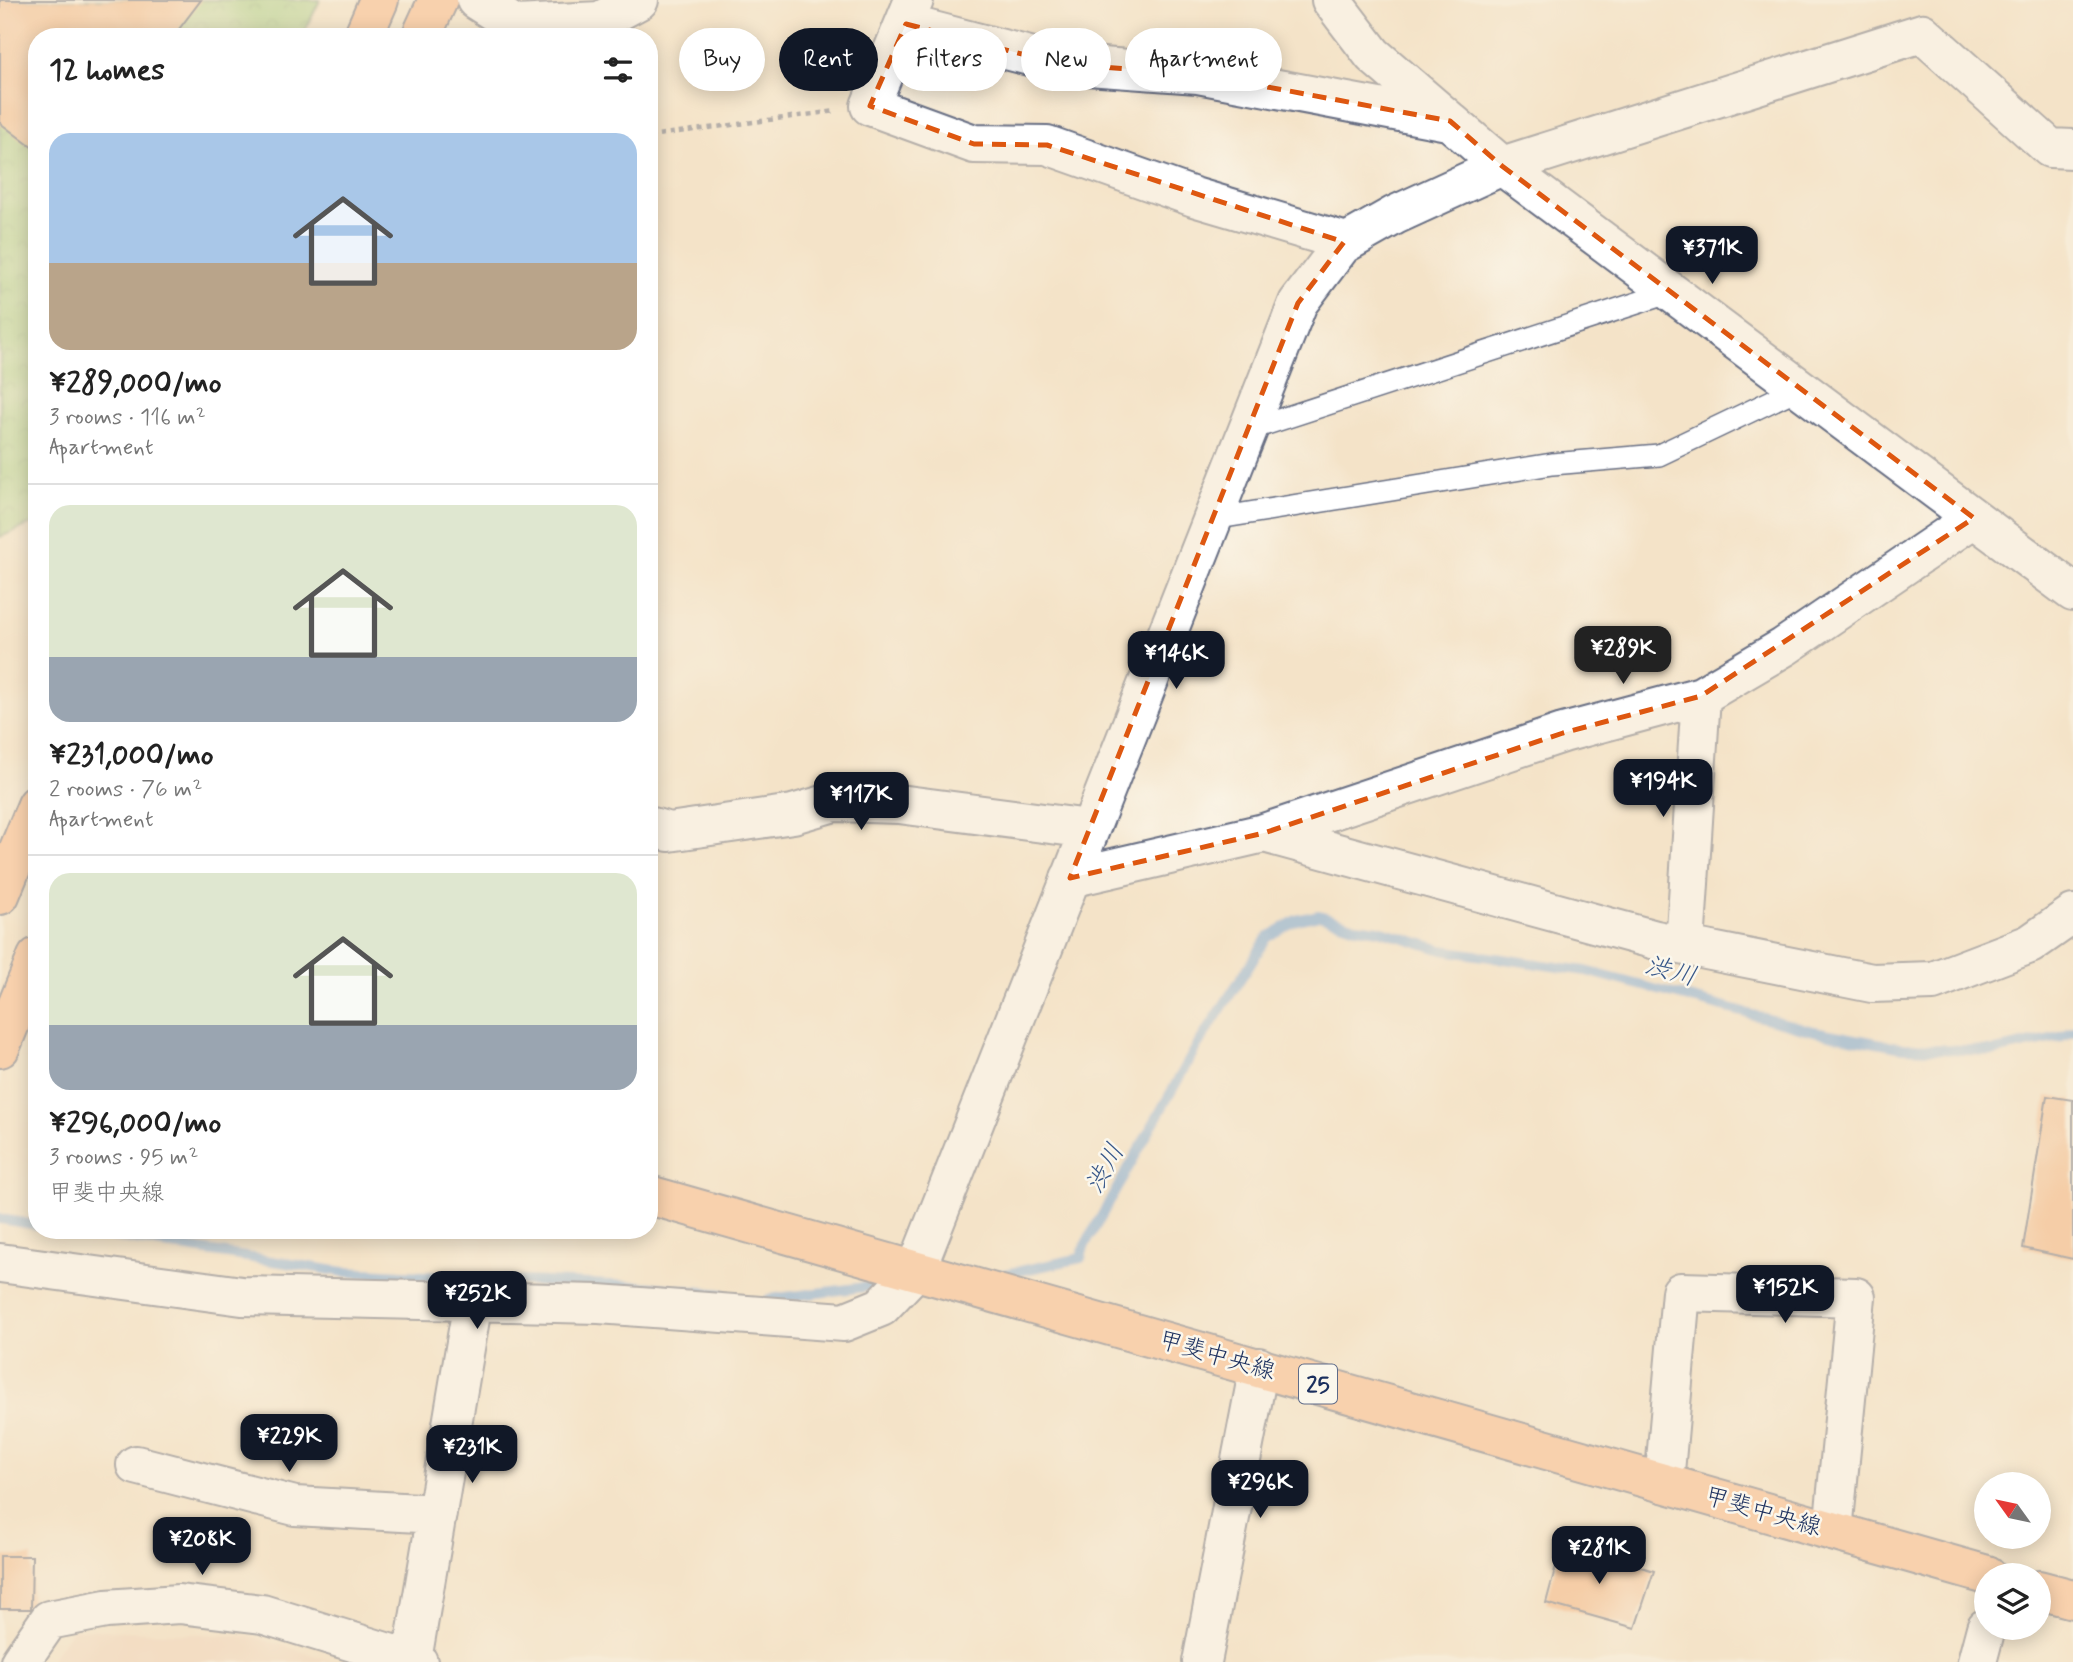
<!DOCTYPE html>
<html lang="en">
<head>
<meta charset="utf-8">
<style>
	body { margin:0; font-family:Mynerve,"Klee One",sans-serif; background:#f2f2f2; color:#222; height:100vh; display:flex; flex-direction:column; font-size:26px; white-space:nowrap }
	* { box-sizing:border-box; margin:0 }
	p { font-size:23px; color:#767676 }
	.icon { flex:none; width:38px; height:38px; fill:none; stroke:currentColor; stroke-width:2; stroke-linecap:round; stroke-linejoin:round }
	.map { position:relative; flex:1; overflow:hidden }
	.drawer { position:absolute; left:28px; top:28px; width:630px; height:1211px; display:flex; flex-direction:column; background:#fff; border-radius:28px; box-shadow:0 4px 18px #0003 }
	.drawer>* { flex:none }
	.guide { position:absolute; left:679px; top:28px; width:665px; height:63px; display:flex; gap:14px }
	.needle { width:46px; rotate:303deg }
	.controls { position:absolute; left:1974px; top:1472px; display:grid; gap:14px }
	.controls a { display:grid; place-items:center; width:77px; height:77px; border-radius:50%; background:#fff; box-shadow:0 4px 18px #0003; font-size:35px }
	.price { position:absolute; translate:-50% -60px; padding:0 16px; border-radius:14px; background:#111827; color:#fff; font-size:23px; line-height:46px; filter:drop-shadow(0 2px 4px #0008) }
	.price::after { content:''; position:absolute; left:50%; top:42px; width:21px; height:16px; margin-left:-10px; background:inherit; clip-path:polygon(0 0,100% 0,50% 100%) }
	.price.selected { background:#222; color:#fff }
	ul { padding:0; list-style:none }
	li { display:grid; align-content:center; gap:14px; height:371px; padding:0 21px }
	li+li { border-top:2px solid #e0e0e0 }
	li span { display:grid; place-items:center; height:217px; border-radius:21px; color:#555 }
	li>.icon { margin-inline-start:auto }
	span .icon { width:126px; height:126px; fill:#fffc; stroke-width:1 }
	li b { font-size:30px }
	h2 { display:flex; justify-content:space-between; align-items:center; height:84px; padding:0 21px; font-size:30px }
	.chip { padding:0 24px; border-radius:32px; background:#fff; box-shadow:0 4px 18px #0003; font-size:24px; line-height:63px }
	.chip.selected { background:#111827; color:#fff }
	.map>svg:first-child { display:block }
	.built { fill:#f1d5bd }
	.park { fill:url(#park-crowns); stroke:#5c7e6e; stroke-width:2 }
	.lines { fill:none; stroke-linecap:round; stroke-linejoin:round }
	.stream { stroke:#6ca2da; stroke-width:10 }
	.building { fill:#f6b27f }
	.lane-casing { stroke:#676e83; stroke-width:24 }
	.street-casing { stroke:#676e83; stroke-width:42 }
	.primary-casing { stroke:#676e83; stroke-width:42 }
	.path { stroke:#676e83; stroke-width:4.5; stroke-dasharray:5 5; stroke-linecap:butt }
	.lane { stroke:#fff; stroke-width:21 }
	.street { stroke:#fff; stroke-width:38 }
	.primary { stroke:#fcba8d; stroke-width:38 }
	.marked { fill:none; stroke:#de5710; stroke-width:5; stroke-dasharray:14 9; stroke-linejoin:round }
	.labels { text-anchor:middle; stroke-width:5; stroke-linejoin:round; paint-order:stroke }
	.shield { fill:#fbf7ec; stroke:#5e6b89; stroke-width:2 }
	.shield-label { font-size:23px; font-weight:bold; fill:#1b2f5e }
	.street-label { font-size:24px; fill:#1b2f5e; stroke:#fbf7ec }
	.water-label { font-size:26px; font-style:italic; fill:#375789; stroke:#fbf7ec }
</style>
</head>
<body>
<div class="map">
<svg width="2073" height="1662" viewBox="0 0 2073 1662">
	<defs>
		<pattern id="park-crowns" width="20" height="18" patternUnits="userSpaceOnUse" patternTransform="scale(1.75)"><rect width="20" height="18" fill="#9cce7e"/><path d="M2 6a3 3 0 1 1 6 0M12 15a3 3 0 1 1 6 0" fill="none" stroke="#86b16f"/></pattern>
	</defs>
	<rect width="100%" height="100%" fill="#fbf7ec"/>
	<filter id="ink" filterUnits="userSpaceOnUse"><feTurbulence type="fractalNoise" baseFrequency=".0143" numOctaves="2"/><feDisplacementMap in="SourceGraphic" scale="14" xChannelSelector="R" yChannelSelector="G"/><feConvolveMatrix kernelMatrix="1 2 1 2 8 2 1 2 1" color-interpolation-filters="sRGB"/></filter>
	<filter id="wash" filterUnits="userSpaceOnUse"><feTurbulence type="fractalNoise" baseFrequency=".00686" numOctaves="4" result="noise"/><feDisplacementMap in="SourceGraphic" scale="28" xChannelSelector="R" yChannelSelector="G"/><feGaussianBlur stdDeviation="1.57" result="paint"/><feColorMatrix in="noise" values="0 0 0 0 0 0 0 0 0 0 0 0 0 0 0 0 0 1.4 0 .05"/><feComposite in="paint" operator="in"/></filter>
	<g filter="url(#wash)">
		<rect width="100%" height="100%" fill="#f4e3c8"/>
		<path class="built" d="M 73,1629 L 251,1636 L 336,1662 L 49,1662 Z"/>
		<path class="park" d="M 0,0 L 320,0 L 302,37 L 37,37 L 37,522 L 0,537 Z"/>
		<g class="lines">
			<path class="stream" d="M 0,1219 L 37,1225
				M 71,1230 L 344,1272 L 654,1287 L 722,1294
				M 987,1278 L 1081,1258 L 1084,1247 L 1197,1046 L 1267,938 L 1296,920 L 1319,915 L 1356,927 L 1379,930 L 1442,950 L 1586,971 L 1814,1031 L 1903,1048 L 1995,1051 L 2060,1037 L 2073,1031
				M 769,1299 L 873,1286 L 889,1288"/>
		</g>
		<g id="blocks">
			<path class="building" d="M 0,0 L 201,0 L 173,37 L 37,37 L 37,151 L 0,123 Z
				M 2047,1096 L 2073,1100 L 2073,1259 L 2023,1248 Z
				M 1562,1543 L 1654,1571 L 1635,1628 L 1546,1603 Z
				M 0,1556 L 32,1556 L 31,1609 L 0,1609 Z"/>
		</g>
	</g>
	<g filter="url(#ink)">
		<use href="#blocks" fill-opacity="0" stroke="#676e83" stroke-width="2"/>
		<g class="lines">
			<g class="lane-casing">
				<path id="lane" d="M 1248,430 L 1671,292
					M 1212,519 L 1552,464 L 1659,455 L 1799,388"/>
			</g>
			<g class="street-casing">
				<path id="street" d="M 476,0 L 515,25 L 600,21 L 639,0
					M 914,0 L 870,106 L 974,144 L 1047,145 L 1194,197 L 1346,242
					M 1331,0 L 1373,55 L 1502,166 L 2073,592
					M 906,24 L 1060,64 L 1198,74 L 1448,121
					M 649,826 L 669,832 L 793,814 L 834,802 L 899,804 L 1089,829
					M 1264,833 L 1563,733 L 1701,696 L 1784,647 L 1974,518
					M 1070,878 L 1264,833 L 1656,940 L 1872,983 L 1933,981 L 2030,944 L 2073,914
					M 1685,946 L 1701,696
					M 0,1263 L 242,1296 L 599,1304 L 844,1322 L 881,1307 L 916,1270 L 1298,303 L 1342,245 L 1395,215 L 1502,166 L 1922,33 L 2050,148 L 2073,149
					M 136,1465 L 295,1506 L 437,1514
					M 1664,1483 L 1681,1292 L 1856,1297 L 1833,1531
					M 412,1660 L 473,1301
					M 20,1662 L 49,1620 L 106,1609 L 179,1604 L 262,1614 L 418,1662
					M 1202,1662 L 1259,1367
					M 1977,1662 L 1986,1628"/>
			</g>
			<g class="primary-casing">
				<path id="primary" d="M 363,37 L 379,0
					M 421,37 L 438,0
					M 0,895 L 37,805
					M 0,1048 L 37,957
					M 649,1195 L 1987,1575
					M 2039,1590 L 2073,1599"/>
			</g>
			<path class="path" d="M 649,136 L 836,111"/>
			<use href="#lane" class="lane"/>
			<use href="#street" class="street"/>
			<use href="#primary" class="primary"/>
		</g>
	</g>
	<path d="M0 0H2073V1662H0ZM 906,24 L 1060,64 L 1198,74 L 1450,121 L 1502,166 L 1974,518 L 1701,696 L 1563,733 L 1264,833 L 1070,878 L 1298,303 L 1344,242 L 1047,145 L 974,144 L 870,106 Z" fill="#f4e3c8" fill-opacity=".55" fill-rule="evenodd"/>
	<path class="marked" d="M 906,24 L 1060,64 L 1198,74 L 1450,121 L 1502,166 L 1974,518 L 1701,696 L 1563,733 L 1264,833 L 1070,878 L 1298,303 L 1344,242 L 1047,145 L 974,144 L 870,106 Z"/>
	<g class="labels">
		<rect class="shield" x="1299" y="1364.5" width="38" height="39" rx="5"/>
		<g class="shield-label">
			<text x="1318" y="1392">25</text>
		</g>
		<g class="street-label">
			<text transform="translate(1217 1355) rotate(16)" y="8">甲斐中央線</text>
			<text transform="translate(1763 1511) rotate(16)" y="8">甲斐中央線</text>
		</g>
		<g class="water-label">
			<text transform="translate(1671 970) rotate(15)" y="9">渋川</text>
			<text transform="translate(1104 1168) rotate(-61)" y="9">渋川</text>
		</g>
	</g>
</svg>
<div class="controls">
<a><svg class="needle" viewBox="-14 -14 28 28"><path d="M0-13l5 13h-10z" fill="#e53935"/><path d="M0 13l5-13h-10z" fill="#767676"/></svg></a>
<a><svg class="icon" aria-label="layers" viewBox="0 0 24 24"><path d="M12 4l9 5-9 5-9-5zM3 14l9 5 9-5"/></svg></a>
</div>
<b class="price" style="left:1712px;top:286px">¥371K</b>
<b class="price selected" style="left:1623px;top:686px">¥289K</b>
<b class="price" style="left:1176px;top:691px">¥146K</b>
<b class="price" style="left:1663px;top:819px">¥194K</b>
<b class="price" style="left:861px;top:832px">¥117K</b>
<b class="price" style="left:1785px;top:1325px">¥152K</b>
<b class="price" style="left:477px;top:1331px">¥252K</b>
<b class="price" style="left:289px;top:1474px">¥229K</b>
<b class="price" style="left:472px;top:1485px">¥231K</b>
<b class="price" style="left:1260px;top:1520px">¥296K</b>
<b class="price" style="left:202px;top:1577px">¥208K</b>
<b class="price" style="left:1599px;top:1586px">¥281K</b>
<div class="guide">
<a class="chip">Buy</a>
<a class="chip selected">Rent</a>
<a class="chip">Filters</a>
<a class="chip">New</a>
<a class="chip">Apartment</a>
</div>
<section class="drawer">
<h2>12 homes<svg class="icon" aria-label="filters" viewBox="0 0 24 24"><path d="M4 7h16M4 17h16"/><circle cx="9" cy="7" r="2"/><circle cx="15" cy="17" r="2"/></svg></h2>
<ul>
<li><span style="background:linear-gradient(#a9c7e8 60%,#b9a48a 0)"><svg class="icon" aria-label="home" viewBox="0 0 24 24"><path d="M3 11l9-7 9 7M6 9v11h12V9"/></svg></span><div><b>¥289,000/mo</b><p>3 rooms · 116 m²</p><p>Apartment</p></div></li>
<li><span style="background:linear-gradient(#dfe7d0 70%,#9aa5b1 0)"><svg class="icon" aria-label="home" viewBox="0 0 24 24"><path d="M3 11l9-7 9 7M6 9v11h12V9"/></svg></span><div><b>¥231,000/mo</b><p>2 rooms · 76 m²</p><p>Apartment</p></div></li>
<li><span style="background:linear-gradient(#dfe7d0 70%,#9aa5b1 0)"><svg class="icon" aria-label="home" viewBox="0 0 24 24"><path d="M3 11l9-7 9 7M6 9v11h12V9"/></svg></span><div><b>¥296,000/mo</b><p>3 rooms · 95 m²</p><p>甲斐中央線</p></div></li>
</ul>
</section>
</div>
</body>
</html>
